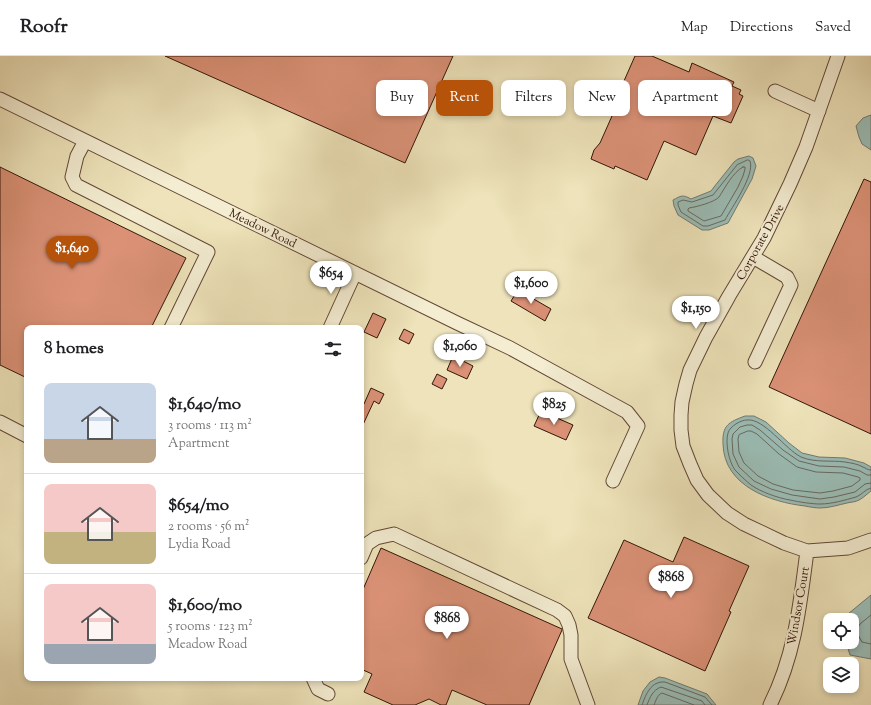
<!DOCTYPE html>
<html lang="en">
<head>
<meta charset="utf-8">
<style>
	body { margin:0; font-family:"Sorts Mill Goudy",serif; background:#f6f6f6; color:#202124; height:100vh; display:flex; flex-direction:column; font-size:15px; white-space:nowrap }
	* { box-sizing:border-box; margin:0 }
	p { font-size:13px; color:#757577 }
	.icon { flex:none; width:22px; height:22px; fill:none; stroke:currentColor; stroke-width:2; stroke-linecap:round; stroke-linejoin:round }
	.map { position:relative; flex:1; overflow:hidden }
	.details { position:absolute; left:24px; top:269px; width:340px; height:356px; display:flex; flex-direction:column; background:#fff; border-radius:8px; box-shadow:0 2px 6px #0003 }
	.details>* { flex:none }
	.top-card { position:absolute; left:376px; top:24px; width:380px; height:36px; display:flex; gap:8px }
	.tools { position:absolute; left:823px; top:557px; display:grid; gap:8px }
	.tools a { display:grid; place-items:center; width:36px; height:36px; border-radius:8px; background:#fff; box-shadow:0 2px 6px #0003; font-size:20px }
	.price { position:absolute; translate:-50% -34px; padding:0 9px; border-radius:14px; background:#fff; color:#222; font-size:13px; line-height:26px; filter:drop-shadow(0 1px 2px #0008) }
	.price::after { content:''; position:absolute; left:50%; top:24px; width:12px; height:9px; margin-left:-6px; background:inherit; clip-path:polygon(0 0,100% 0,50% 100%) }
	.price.on { background:#b45309; color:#fff }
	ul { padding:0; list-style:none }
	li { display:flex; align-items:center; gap:12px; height:100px; padding:0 20px }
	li+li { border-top:1px solid #e0e0e0 }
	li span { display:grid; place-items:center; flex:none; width:112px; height:80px; border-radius:8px; color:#555 }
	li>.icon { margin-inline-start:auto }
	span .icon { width:48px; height:48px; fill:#fffc; stroke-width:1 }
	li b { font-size:17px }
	h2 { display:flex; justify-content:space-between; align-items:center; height:48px; padding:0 20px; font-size:17px }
	.chip { padding:0 14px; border-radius:8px; background:#fff; box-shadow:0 2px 6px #0003; font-size:14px; line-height:36px }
	.chip.on { background:#b45309; color:#fff }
	header { display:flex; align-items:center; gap:24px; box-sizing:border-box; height:56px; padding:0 20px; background:#fff; border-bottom:1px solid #e0e0e0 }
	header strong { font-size:19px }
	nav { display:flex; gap:22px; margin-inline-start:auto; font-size:14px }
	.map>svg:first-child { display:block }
	.water { fill:#9bbdb6; stroke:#727a71 }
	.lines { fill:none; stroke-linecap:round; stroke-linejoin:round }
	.shore { stroke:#686960; stroke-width:1 }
	.building { fill:#da9176; stroke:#341509 }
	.minor-casing { stroke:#624835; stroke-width:15 }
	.minor { stroke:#f4edd2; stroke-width:13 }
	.labels { text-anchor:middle; stroke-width:4; stroke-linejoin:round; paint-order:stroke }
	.street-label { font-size:12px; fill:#341509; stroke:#f4edd2 }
</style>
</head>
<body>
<header>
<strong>Roofr</strong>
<nav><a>Map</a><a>Directions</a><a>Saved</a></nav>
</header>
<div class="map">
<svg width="871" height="649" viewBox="0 0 871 649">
	<rect width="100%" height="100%" fill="#eee3ba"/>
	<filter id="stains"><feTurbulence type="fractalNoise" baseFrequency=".005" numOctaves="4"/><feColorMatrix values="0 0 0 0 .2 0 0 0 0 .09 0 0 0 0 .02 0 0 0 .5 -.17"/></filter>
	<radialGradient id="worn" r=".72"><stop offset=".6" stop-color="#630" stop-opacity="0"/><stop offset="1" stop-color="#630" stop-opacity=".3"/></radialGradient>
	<path class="water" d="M 871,59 L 871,94 L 862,88 L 859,81 L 856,70 L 863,62 Z
		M 749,100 L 753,102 L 756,110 L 752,123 L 728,167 L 709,174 L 702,174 L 678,159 L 674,150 L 673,144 C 681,140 682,138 691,143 L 711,135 L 714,131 L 734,106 L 738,103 Z
		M 745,360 L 754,360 L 766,366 L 789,387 L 802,397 L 819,401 L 845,402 L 864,407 L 871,411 L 871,435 C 867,438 863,442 859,444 C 856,446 851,446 847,447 C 838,449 829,452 820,452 C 815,452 810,451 805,450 C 770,446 724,430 723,388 C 722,369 729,366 745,360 Z
		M 871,539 L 871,603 L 850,599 L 846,586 L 852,586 L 852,564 L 845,564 L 848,558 Z
		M 659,621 L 665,622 L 707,638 L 716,649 L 638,649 L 643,635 L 650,626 Z"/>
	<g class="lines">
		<path class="shore" d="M 748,104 L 750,105 C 755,119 732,151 725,164 L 708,170 L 703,170 L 681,156 L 678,149 L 678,146 L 683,144 L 692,146 L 713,139 L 737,109 Z
			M 743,111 L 745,111 L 745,113 L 743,120 L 738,131 L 721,160 L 704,165 L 688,155 L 688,153 L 689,152 C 696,151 715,146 719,141 C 725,132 733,116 743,111 Z
			M 748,375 L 751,375 L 757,378 L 779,398 L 797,411 L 816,416 L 843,417 L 858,421 L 860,422 L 860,424 L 852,430 L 833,435 L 820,437 L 793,434 L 773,428 L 758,420 L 744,407 L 739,396 L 738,383 L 739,379 Z
			M 871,414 C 867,414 866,412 863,411 C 858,408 851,407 845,406 C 831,404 815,407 801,401 C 785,393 764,362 747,364 C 741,364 730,370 728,377 C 725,387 729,406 735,414 C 740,419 746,425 751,429 C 761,436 778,442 790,444 C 799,446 812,448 820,448 C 832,448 845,444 856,441 C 862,439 865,433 871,432
			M 871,419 L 867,419 L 860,415 L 844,411 L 819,410 L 799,405 L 783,394 L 760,374 L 752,369 L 747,369 L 740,371 L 733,378 L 732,383 L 733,398 L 739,411 L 754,425 L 771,433 L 792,439 L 820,443 L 834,441 L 855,436 L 865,428 L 871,427
			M 871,559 L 860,568 L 856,575 L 862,586 L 871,588
			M 642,649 C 646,638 651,625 665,626 L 705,641 L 712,649
			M 647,649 C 650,641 653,634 661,631 L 702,645 L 705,649
			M 654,649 C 656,645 657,639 662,637 L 694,649"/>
	</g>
	<path class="building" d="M 165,0 L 453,0 L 405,107 Z
		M 635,0 L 652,0 L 689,16 L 692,7 L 734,26 L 732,30 L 741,34 L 739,38 L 743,40 L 731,67 L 713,60 L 696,99 L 664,85 L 647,124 L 615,110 L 614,113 L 591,103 L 594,94 L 600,87 L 612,60 L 609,59 Z
		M 0,111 L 186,202 L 151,272 L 27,272 L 27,322 L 0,309 Z
		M 864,123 L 871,126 L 871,378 L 769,331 Z
		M 518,234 L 551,253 L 545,265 L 511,245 Z
		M 373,257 L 386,263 L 377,282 L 364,276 Z
		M 404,273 L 414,278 L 409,288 L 399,283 Z
		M 453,300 L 473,310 L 467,323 L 447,314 Z
		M 437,318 L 447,323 L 442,333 L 432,328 Z
		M 371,332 L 384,338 L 379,348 L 374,345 L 361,373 L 361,347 L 364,348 Z
		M 541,355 L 573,369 L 566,384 L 534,370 Z
		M 684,481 L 749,510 L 729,555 L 731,556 L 705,615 L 588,562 L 624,484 L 673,506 Z
		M 381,492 L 562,573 L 562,574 L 529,649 L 487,649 L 452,634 L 446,649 L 441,649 L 429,643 L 415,649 L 393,649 L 364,636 L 372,618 L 361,613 L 361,538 Z"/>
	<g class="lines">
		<g class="minor-casing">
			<path id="minor" d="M 838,0 L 806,91 L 790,128 L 764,182 L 729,240 L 706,281 L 690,314 L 686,328 L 682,346 L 681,359 L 681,374 L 683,390 L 690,408 L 697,424 L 708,439 L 727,457 L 744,468 L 784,487 L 807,495 L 848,492 L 871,484
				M 775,35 L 819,55
				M 0,43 L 457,267 L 510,292 L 627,356 L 638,370 L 613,425
				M 85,85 L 77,100 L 72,121 L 76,129 L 208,196 L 171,272
				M 753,201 L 787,221 L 791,229 L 755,306
				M 330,272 L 355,217
				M 0,366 L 27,380
				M 361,502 L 367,488 L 376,482 L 394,478 L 557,554 L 565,560 L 569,569 L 571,579 L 571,603 L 588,649
				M 313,622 L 318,633 L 328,638
				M 770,649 C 795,599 800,549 807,495"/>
		</g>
		<use href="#minor" class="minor"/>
	</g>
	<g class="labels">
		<g class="street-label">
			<text transform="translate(263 172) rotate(26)" y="4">Meadow Road</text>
			<text transform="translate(760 186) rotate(-61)" y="4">Corporate Drive</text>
			<text transform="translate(798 550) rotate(-80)" y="4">Windsor Court</text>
		</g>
	</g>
	<rect width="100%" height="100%" filter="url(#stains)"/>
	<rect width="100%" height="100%" fill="url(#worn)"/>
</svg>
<div class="tools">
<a><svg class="icon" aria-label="locate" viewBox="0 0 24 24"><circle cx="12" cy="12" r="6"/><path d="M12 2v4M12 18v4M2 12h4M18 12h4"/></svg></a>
<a><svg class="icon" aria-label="layers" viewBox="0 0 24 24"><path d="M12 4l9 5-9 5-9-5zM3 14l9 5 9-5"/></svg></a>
</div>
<b class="price on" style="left:72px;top:214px">$1,640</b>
<b class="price" style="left:331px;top:239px">$654</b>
<b class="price" style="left:531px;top:249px">$1,600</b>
<b class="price" style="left:696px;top:274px">$1,150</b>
<b class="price" style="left:460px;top:312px">$1,060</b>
<b class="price" style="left:554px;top:370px">$825</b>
<b class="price" style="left:671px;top:543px">$868</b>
<b class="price" style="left:447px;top:584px">$868</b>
<div class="top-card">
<a class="chip">Buy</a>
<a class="chip on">Rent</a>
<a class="chip">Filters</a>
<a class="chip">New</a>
<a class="chip">Apartment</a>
</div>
<section class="details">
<h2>8 homes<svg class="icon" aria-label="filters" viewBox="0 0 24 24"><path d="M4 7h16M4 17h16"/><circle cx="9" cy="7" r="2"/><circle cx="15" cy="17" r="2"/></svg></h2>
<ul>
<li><span style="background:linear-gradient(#c9d6e8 70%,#b9a48a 0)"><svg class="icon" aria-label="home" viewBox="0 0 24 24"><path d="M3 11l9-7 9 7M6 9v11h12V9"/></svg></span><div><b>$1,640/mo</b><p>3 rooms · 113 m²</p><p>Apartment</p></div></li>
<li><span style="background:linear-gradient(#f6c9c9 60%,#c2b280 0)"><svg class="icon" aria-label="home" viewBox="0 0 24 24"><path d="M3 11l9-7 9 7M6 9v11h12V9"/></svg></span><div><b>$654/mo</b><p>2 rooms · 56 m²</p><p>Lydia Road</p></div></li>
<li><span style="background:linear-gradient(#f6c9c9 75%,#9aa5b1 0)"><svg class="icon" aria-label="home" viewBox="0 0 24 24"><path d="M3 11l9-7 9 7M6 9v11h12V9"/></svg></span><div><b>$1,600/mo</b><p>5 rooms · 123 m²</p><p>Meadow Road</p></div></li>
</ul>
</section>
</div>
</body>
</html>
